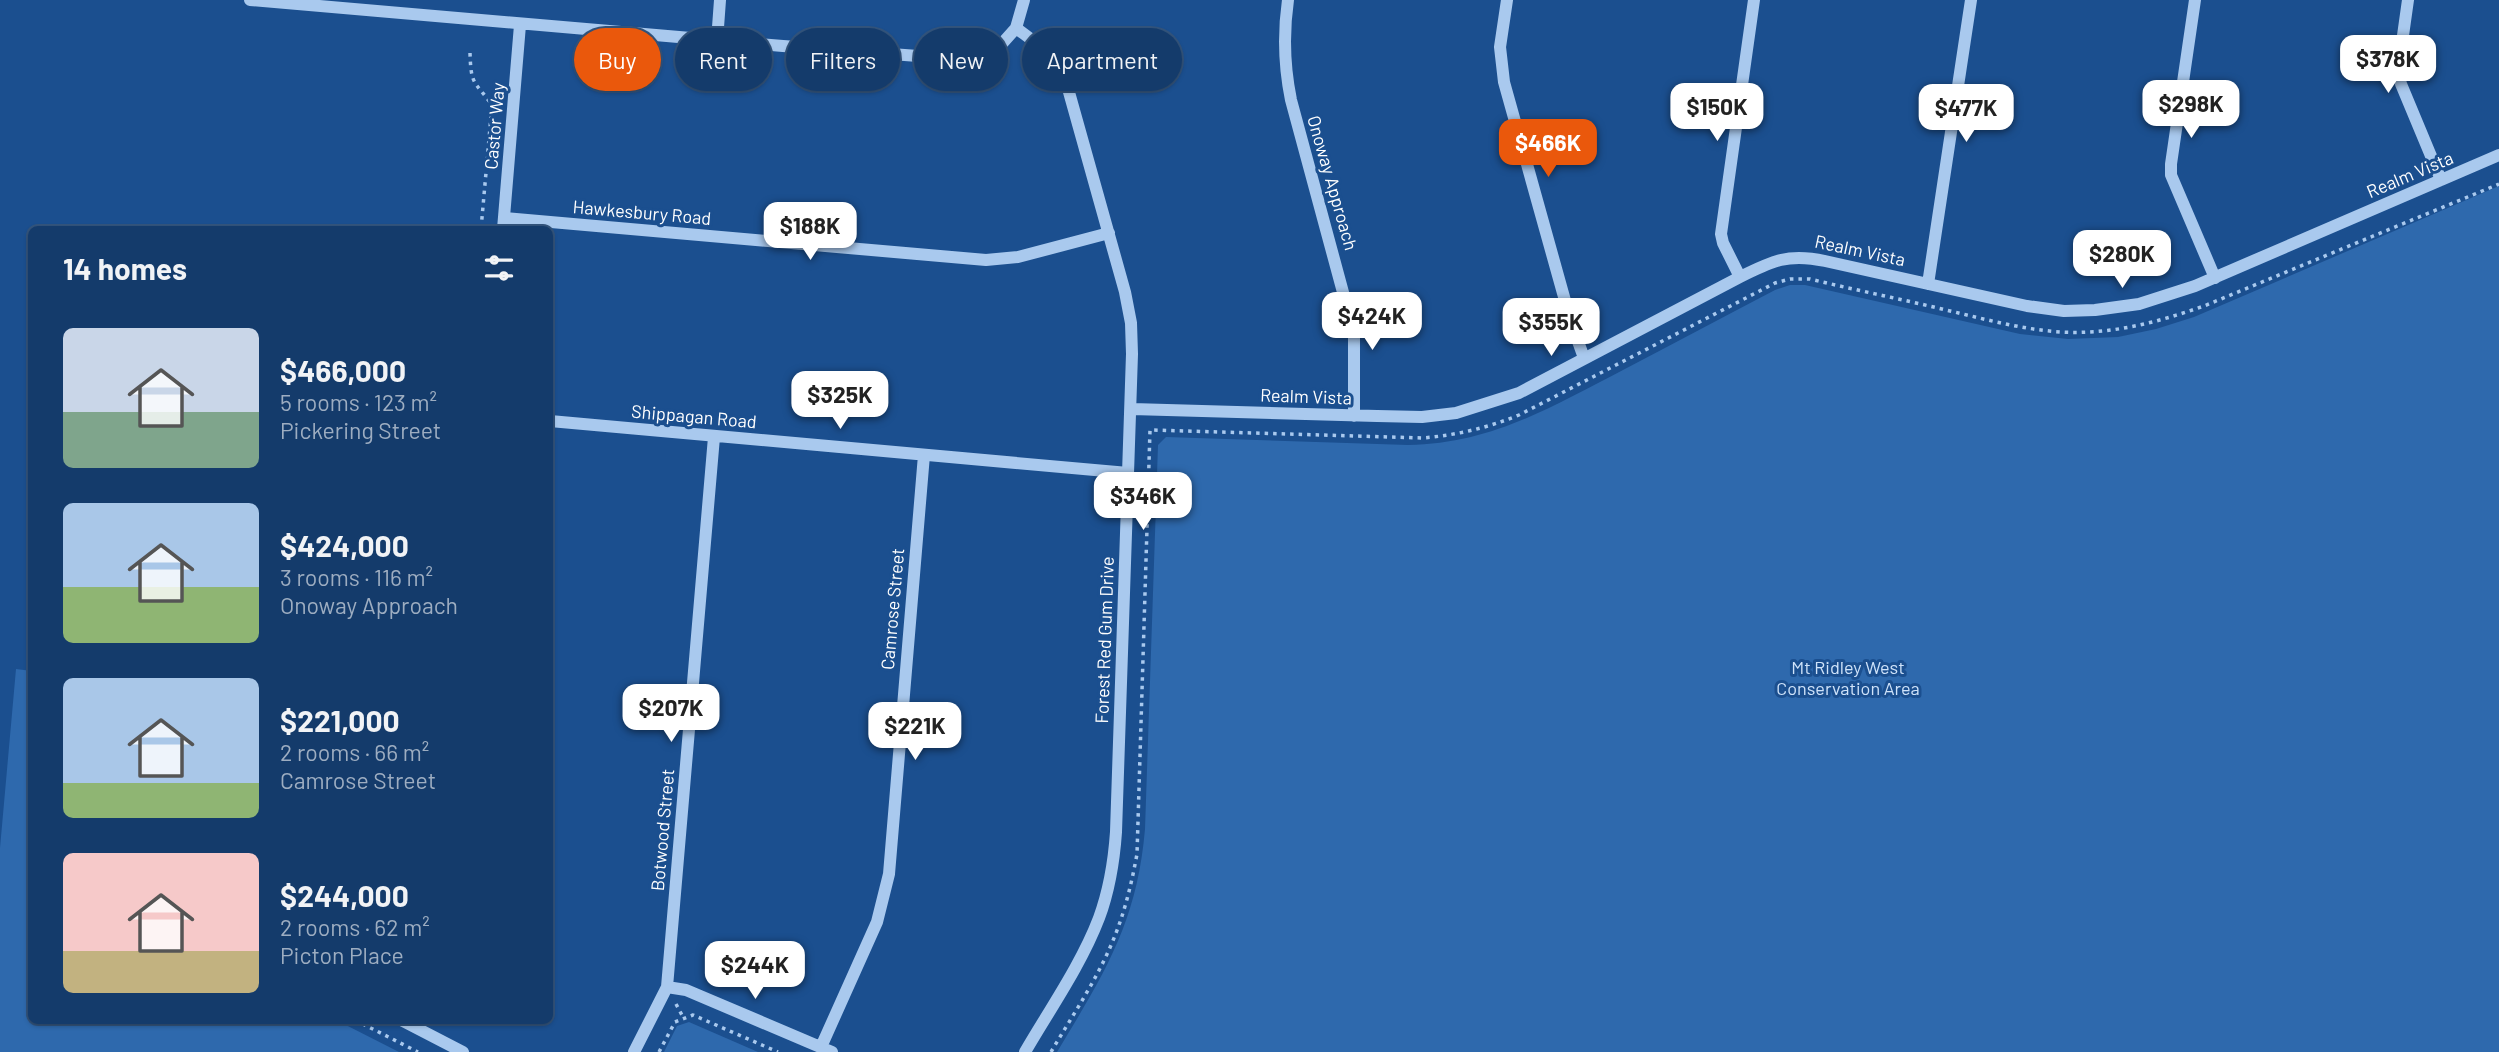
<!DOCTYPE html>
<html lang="en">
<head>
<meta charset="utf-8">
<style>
	body { margin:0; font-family:Barlow,sans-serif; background:#1d4271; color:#f1f3f6; height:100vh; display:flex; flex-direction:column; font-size:26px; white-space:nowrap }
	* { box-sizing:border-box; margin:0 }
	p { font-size:23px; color:#9dadc1 }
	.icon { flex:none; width:38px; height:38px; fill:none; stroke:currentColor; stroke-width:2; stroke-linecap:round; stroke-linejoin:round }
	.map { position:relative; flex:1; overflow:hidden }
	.side { position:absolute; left:28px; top:226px; width:525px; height:798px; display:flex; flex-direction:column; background:#143b6b; border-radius:10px; box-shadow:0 2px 5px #0004,0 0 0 2px #33557e }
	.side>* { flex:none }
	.hud { position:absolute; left:574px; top:28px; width:665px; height:63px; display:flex; gap:14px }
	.price { position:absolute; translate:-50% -60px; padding:0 16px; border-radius:14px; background:#fff; color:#222; font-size:23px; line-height:46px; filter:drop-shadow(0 2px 4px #0008) }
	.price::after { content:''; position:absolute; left:50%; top:42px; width:21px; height:16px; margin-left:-10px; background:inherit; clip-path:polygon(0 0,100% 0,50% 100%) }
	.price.current { background:#ea580c; color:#fff }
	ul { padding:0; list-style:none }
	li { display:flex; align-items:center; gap:21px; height:175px; padding:0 35px }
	li span { display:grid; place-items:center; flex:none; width:196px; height:140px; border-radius:10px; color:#555 }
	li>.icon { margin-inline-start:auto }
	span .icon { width:84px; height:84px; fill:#fffc; stroke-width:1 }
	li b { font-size:30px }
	h2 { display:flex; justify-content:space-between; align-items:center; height:84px; padding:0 35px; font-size:30px }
	.tag { padding:0 24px; border-radius:32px; background:#143b6b; box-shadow:0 2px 5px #0004,0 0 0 2px #33557e; font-size:24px; line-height:63px }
	.tag.current { background:#ea580c; color:#fff }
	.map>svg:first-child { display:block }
	.green { fill:#2e69ad }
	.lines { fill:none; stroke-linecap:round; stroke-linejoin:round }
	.path { stroke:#a9c9ee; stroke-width:3.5; stroke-dasharray:3.5 5; stroke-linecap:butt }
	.minor { stroke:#a9c9ee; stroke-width:12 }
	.labels { text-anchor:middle; stroke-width:6; stroke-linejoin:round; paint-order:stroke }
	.street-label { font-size:18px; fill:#fff; stroke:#1b4f8f }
	.park-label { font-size:18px; fill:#cfe3fa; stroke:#1b4f8f }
</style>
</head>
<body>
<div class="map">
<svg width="2499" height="1052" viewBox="0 0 2499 1052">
	<rect width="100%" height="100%" fill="#1b4f8f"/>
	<path class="green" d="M 2499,186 L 2499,1052 L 1057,1052 C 1104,974 1137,923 1145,829 L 1158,445 L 1166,437 L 1408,445 C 1491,444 1551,407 1623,370 C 1674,343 1724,317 1775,290 L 1790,285 L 1805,285 L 2020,334 L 2068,339 L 2118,337 L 2156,329 L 2194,317 Z
		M 16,669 L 32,671 L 32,1020 L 336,1020 L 399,1052 L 0,1052 L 0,848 Z
		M 689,1022 L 758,1052 L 664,1052 L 677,1026 Z"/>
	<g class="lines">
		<path class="path" d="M 470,53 C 471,86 474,80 492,105 L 481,229
			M 676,1004 L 683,1017
			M 355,1020 L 418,1052
			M 659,1052 L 675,1022 L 693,1015 L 778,1052
			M 1051,1052 C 1074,1013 1100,975 1116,933 C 1126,907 1132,881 1137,854 L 1150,430 L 1423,438 C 1457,435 1487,428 1519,415 L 1775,283 L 1790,279 L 1810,279 C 1855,290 1901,299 1946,310 C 1993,321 2041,335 2089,332 C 2129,330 2167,319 2204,306 L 2499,184"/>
		<path class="minor" d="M 250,0 L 783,46 L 945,58 L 983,55 L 999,47 L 1016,28 L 1024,0
			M 1288,0 C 1283,35 1284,66 1291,100 L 1354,333 L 1354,416
			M 1507,0 L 1500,47 L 1504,82 L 1571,322 L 1584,358
			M 2195,0 L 2171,164 L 2171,175 L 2215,278
			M 2408,0 L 2398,71 L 2401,84 L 2441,180
			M 1016,28 C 1040,46 1056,55 1067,85 L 1125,292 L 1131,323 L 1132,354 L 1116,832 C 1114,861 1109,891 1099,918 C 1081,965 1050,1009 1025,1052
			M 717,41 L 720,0
			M 504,218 L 986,260 L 1018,257 L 1109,233
			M 503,229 L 520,25
			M 1740,277 L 1723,243 L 1721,234 L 1754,0
			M 1928,284 L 1971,0
			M 1132,409 L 1377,416 L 1422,417 L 1456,413 L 1519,393 L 1740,277 C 1772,261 1788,253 1825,261 L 2027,306 L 2064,311 L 2095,310 L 2139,304 L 2195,286 L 2499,155
			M 550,421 L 1128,473
			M 667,987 L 686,990 L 832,1052
			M 401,1020 L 463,1052
			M 821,1047 L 877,922 L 889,874 L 924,455
			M 634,1052 L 667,987 L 714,437"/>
	</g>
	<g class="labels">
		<g class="street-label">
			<text transform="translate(495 126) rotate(-85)" y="6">Castor Way</text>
			<text transform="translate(2410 175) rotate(-23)" y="6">Realm Vista</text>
			<text transform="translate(1332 183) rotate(74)" y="6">Onoway Approach</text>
			<text transform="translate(642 213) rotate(5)" y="6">Hawkesbury Road</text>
			<text transform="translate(1860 251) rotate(12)" y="6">Realm Vista</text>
			<text transform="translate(1306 397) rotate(2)" y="6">Realm Vista</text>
			<text transform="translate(694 417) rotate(5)" y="6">Shippagan Road</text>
			<text transform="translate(893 609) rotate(-85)" y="6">Camrose Street</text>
			<text transform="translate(1105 640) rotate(-88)" y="6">Forest Red Gum Drive</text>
			<text transform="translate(663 830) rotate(-85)" y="6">Botwood Street</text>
		</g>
		<g class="park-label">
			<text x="1848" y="674">Mt Ridley West<tspan x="1848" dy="21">Conservation Area</tspan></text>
		</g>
	</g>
</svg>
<b class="price" style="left:2388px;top:95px">$378K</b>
<b class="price" style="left:2191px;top:140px">$298K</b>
<b class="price" style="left:1717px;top:143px">$150K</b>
<b class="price" style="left:1966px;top:144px">$477K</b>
<b class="price current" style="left:1548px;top:179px">$466K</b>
<b class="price" style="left:810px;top:262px">$188K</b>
<b class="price" style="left:2122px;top:290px">$280K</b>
<b class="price" style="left:1372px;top:352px">$424K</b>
<b class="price" style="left:1551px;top:358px">$355K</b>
<b class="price" style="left:840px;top:431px">$325K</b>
<b class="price" style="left:1143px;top:532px">$346K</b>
<b class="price" style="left:671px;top:744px">$207K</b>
<b class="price" style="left:915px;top:762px">$221K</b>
<b class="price" style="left:755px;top:1001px">$244K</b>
<div class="hud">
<a class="tag current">Buy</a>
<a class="tag">Rent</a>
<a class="tag">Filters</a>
<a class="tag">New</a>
<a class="tag">Apartment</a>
</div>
<section class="side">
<h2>14 homes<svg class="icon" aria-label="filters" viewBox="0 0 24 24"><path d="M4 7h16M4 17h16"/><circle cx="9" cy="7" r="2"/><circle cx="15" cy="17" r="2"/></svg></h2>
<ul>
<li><span style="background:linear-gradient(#c9d6e8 60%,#7fa58c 0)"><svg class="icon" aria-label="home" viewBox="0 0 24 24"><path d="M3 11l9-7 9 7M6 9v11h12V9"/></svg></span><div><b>$466,000</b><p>5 rooms · 123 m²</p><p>Pickering Street</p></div></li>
<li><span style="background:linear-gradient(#a9c7e8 60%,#8fb573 0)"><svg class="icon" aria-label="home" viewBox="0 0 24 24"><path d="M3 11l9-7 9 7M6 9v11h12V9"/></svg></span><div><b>$424,000</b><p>3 rooms · 116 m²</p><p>Onoway Approach</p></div></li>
<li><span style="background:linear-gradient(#a9c7e8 75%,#8fb573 0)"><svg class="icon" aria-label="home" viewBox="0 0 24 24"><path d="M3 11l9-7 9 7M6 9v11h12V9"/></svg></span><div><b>$221,000</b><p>2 rooms · 66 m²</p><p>Camrose Street</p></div></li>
<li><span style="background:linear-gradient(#f6c9c9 70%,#c2b280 0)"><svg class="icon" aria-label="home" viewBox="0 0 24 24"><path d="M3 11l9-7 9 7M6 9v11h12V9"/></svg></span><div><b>$244,000</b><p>2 rooms · 62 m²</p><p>Picton Place</p></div></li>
</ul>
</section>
</div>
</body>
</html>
